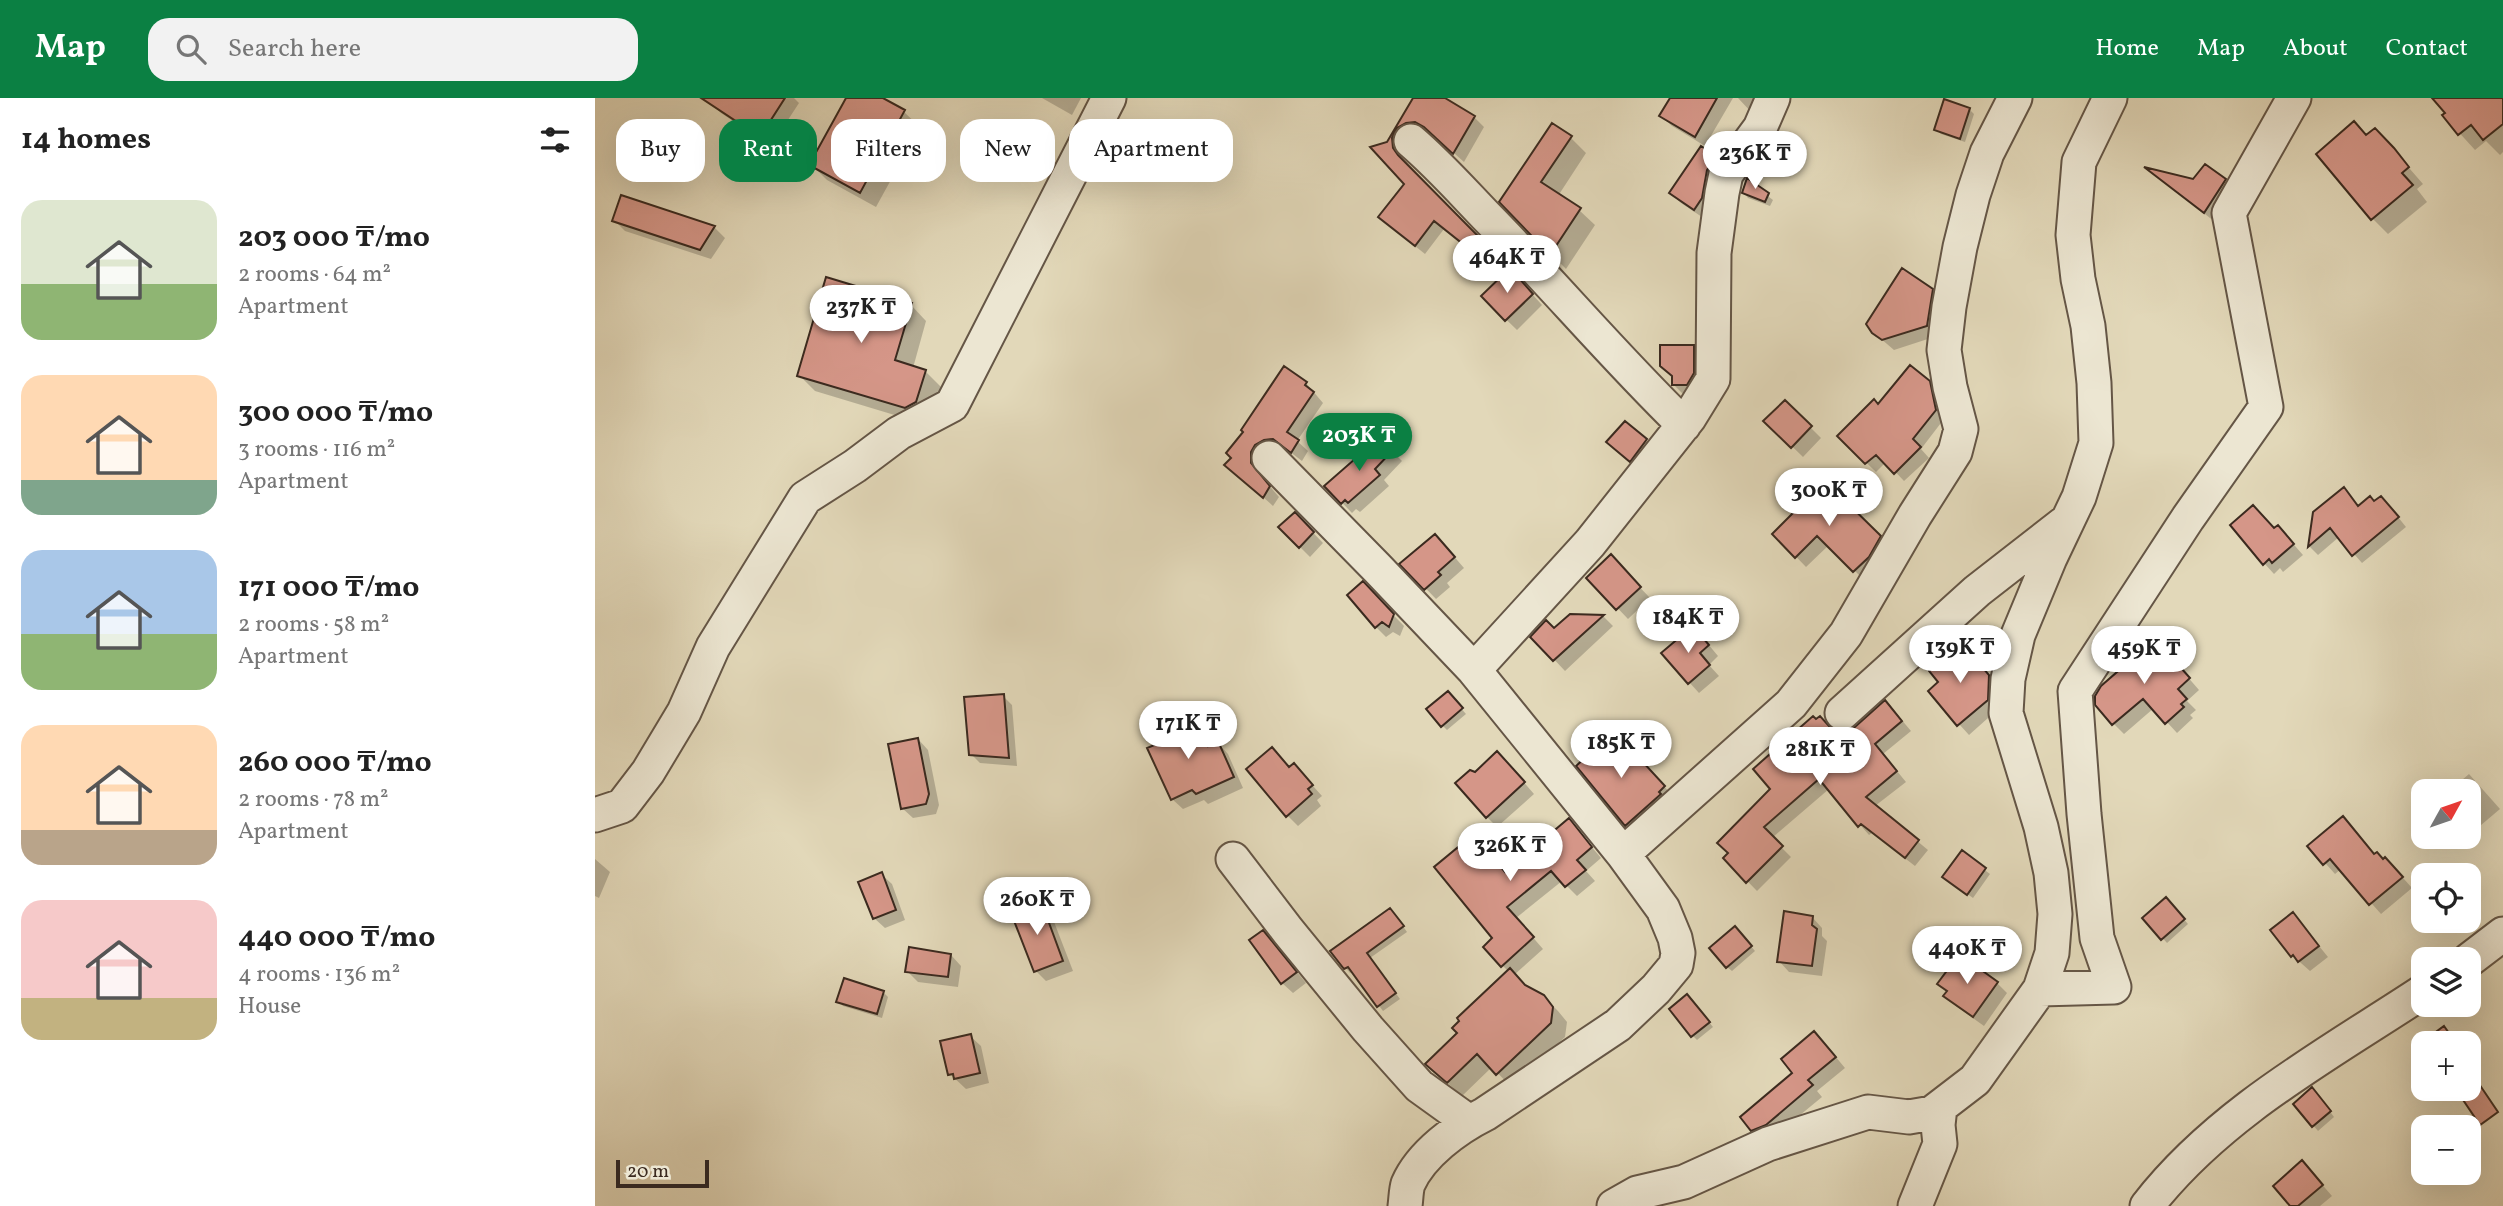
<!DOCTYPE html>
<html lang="en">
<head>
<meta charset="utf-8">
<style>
	body { margin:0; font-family:Vollkorn,serif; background:#f2f2f2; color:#222; height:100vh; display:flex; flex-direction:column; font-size:26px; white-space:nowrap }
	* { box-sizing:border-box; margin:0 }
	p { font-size:23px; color:#767676 }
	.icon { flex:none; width:38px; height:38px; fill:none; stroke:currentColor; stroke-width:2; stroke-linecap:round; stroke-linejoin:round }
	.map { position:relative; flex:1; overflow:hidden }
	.drawer { display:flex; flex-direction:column; background:#fff; width:595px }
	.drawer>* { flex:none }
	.banner { position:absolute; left:21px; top:21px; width:665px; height:63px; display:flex; gap:14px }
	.needle { width:46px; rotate:50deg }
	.fabs { position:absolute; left:1816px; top:681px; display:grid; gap:14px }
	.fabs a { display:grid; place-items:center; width:70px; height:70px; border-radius:14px; background:#fff; box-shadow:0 7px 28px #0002; font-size:35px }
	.scale { position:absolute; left:21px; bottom:18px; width:93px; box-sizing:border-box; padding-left:7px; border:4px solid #3b2a1f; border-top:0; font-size:19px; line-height:24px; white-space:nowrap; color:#3b2a1f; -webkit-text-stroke:5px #ece6d2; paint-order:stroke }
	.price { position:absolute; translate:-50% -60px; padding:0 16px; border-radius:24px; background:#fff; color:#222; font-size:23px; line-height:46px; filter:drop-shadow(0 2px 4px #0008) }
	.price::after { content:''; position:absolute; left:50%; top:42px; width:21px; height:16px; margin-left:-10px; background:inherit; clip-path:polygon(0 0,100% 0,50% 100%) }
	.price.current { background:#0b8043; color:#fff }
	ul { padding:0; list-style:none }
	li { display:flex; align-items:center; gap:21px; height:175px; padding:0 21px }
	li span { display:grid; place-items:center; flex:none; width:196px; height:140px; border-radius:21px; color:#555 }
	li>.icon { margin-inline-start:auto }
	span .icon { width:84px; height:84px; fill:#fffc; stroke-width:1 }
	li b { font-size:30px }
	h2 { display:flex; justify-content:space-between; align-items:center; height:84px; padding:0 21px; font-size:30px }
	.tag { padding:0 24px; border-radius:21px; background:#fff; box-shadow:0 7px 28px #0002; font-size:24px; line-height:63px }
	.tag.current { background:#0b8043; color:#fff }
	header { display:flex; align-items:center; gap:42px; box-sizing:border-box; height:98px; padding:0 35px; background:#0b8043; color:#fff }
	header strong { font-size:33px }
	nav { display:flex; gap:38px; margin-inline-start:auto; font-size:24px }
	.search { width:490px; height:63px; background:#f2f2f2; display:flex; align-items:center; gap:18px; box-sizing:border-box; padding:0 24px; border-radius:21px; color:#767676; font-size:26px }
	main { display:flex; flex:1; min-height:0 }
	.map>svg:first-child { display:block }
	.shadow { fill:#0003 }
	.building { fill:#d59688; stroke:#3b2a1f; stroke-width:2 }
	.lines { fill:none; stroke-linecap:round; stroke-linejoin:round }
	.minor-casing { stroke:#655646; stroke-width:37 }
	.minor { stroke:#ece6d2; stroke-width:33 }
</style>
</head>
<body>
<header>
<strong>Map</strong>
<div class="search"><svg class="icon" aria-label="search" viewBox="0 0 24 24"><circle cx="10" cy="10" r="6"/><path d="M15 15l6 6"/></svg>Search here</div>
<nav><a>Home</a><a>Map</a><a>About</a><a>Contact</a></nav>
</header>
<main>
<section class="drawer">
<h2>14 homes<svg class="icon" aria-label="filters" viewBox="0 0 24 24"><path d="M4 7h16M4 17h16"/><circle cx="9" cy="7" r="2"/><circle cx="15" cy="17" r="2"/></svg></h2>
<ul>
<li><span style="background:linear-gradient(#dfe7d0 60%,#8fb573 0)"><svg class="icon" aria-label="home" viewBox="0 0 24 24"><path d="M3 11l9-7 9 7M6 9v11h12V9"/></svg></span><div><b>203 000 ₸/mo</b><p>2 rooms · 64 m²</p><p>Apartment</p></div></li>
<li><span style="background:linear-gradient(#ffd9b3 75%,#7fa58c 0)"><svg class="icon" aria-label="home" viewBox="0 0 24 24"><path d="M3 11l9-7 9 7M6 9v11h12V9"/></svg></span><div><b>300 000 ₸/mo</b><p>3 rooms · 116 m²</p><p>Apartment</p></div></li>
<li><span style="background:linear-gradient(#a9c7e8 60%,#8fb573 0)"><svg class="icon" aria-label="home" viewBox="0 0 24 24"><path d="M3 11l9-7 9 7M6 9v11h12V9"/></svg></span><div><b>171 000 ₸/mo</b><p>2 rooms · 58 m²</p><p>Apartment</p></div></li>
<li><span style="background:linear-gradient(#ffd9b3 75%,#b9a48a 0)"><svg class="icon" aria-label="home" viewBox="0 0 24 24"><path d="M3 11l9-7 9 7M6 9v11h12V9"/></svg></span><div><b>260 000 ₸/mo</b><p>2 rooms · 78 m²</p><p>Apartment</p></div></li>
<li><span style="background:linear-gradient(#f6c9c9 70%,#c2b280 0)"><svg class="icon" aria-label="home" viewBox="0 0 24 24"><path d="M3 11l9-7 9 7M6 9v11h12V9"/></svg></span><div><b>440 000 ₸/mo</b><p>4 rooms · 136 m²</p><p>House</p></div></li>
</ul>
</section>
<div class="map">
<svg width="1908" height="1108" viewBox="0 0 1908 1108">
	<rect width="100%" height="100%" fill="#e2d8b9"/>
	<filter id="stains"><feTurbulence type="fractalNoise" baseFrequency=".00286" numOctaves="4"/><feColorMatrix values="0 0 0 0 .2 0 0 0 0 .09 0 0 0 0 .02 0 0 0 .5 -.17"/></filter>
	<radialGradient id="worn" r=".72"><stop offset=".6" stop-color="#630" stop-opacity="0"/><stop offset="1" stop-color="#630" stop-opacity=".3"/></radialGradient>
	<path class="shadow" d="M 119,0 L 199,0 L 204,5 L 176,48 L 126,15 L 116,5 Z
		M 253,0 L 285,0 L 309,14 L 325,29 L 281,109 L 232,82 L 216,66 Z
		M 447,0 L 486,0 L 477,17 Z
		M 820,0 L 846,0 L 879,19 L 889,29 L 869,64 L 840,38 L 831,33 L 819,34 L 806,49 L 806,60 L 812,69 L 891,148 L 884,158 L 849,131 L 830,156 L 795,128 L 812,86 L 793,46 Z
		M 1077,0 L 1138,0 L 1110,48 L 1077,28 L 1066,18 Z
		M 1143,0 L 1173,0 L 1157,15 Z
		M 1839,0 L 1908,0 L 1908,54 L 1905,57 L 1891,43 L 1880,52 L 1849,18 L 1852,15 Z
		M 1374,11 L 1379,16 L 1370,44 L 1346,36 L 1341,31 Z
		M 1772,39 L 1795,48 L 1828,86 L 1822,91 L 1832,104 L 1793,136 L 1778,121 Z
		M 976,40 L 991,55 L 963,98 L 984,112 L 1000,127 L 971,171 L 906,104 Z
		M 1119,59 L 1130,70 L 1110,121 L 1086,105 L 1076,95 Z
		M 1555,72 L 1599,83 L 1630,83 L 1640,93 L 1620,124 Z
		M 1153,83 L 1178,102 L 1175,108 L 1153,100 L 1149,95 Z
		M 27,99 L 120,130 L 130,140 L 116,161 L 30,133 L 19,122 Z
		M 925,183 L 947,207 L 922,232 L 888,199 Z
		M 1337,192 L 1347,203 L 1342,238 L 1299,252 L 1278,234 Z
		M 316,207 L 331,223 L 318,270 L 330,273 L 346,289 L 337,320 L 326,325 L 220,293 L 204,277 Z
		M 1098,248 L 1109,259 L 1109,286 L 1089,297 L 1078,286 L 1079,278 Z
		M 1333,284 L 1343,294 L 1349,321 L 1326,351 L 1334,360 L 1309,383 L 1291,364 L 1281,374 L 1244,338 L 1284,308 Z
		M 711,285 L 728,305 L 702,343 L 713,353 L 707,363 L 690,350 L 679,351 L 665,365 L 665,377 L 684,399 L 678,408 L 632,367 Z
		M 1190,304 L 1226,340 L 1208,359 L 1171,323 Z
		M 1030,325 L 1056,347 L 1040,367 L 1019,349 Z
		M 785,341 L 807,363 L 789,382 L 794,388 L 765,414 L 761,411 L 757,415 L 731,388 Z
		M 1230,385 L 1295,449 L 1270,483 L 1234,447 L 1211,469 L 1180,437 Z
		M 1749,392 L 1764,409 L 1780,405 L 1795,409 L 1811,429 L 1767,465 L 1744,439 L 1723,457 L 1715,449 L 1720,415 Z
		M 700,416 L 728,445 L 715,459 L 685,429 Z
		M 1680,432 L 1693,440 L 1708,457 L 1688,474 L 1685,470 L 1679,476 L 1669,465 Z
		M 850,448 L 869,470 L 852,485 L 855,489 L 841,501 L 807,466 Z
		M 1016,459 L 1055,500 L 1033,521 L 994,480 Z
		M 768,486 L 809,528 L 805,538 L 798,534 L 791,539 L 781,529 Z
		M 976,517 L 1008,518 L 1018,528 L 970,573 L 938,539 L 959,532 Z
		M 1108,540 L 1123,558 L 1114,567 L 1124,578 L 1104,595 L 1094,584 Z
		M 1571,554 L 1604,592 L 1592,603 L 1601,612 L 1595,617 L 1598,620 L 1582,635 L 1559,610 L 1529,636 L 1519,626 Z
		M 1378,558 L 1404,590 L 1402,612 L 1374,637 L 1364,626 Z
		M 408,598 L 417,607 L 422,668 L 385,665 L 376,656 Z
		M 857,600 L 871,616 L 852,632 L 847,627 Z
		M 1300,614 L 1316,633 L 1288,656 L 1311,684 L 1280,708 L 1333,752 L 1320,768 L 1277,735 L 1274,737 L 1234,691 L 1177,740 L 1196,759 L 1162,793 L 1130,760 L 1243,640 Z
		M 580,627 L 588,635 L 603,629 L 614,639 L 618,648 L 623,645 L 633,656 L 648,690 L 613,706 L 609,702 L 588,711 L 577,701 L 564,647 Z
		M 323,641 L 333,652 L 344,707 L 341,716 L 318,720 L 307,710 Z
		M 1037,665 L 1061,680 L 1085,705 L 1047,743 L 1032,727 L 984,668 Z
		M 913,666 L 939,696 L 902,729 L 892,719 L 880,676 Z
		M 695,671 L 709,678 L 727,698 L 722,702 L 726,708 L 703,728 L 692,717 Z
		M 1874,676 L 1905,711 L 1879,733 L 1874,728 L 1874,693 L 1854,693 Z
		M 974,722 L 1006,760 L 991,773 L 1000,783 L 982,798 L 967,783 L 921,820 L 948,851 L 919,877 L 931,889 L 948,898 L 963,913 L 972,924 L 970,939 L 916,989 L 897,969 L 867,998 L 847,980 L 864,935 L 914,874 L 907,867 L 900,841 L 911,775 Z
		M 1715,748 L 1780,758 L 1801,772 L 1817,790 L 1786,816 L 1746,771 L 1740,776 Z
		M 1367,755 L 1395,776 L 1378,800 L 1354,783 Z
		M 0,761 L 15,774 L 4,800 L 0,798 Z
		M 286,776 L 297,786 L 310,822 L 290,830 L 279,820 Z
		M 1571,801 L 1593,826 L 1572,845 L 1550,820 Z
		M 445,805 L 456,816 L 478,873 L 451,883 L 441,873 Z
		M 1698,816 L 1733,859 L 1715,873 L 1698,858 L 1678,832 Z
		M 800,817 L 812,834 L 775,860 L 805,901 L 788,913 L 758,873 L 755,875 L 737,854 Z
		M 1217,819 L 1227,830 L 1227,838 L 1232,843 L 1227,878 L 1194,874 L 1184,863 Z
		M 1145,835 L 1160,853 L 1137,873 L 1132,869 Z
		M 678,845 L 711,885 L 698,895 L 687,885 Z
		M 356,857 L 366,868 L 363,889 L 323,884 L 312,873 Z
		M 250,882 L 289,895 L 293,899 L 287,920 L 248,908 L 243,903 Z
		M 1402,885 L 1412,895 L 1389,928 L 1361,908 L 1350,898 L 1353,894 L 1345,886 Z
		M 1097,903 L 1118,929 L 1102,942 L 1098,938 Z
		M 375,938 L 386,948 L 394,985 L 371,991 L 355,976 Z
		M 1230,946 L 1250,970 L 1222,993 L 1227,999 L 1181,1037 L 1168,1042 L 1157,1031 L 1199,975 Z
		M 1722,996 L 1739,1019 L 1723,1033 L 1700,1006 Z
		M 1717,1075 L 1737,1098 L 1725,1108 L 1697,1108 Z"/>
	<path class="building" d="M 106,0 L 190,0 L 165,39 Z
		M 251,0 L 288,0 L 310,12 L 265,95 L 214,67 Z
		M 818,0 L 850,0 L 880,18 L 858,56 L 829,29 L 820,24 L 811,25 L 802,30 L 797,40 L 798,50 L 803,57 L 883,138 L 873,150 L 839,123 L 820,148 L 783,119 L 809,86 L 775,49 L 792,44 Z
		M 1075,0 L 1122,0 L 1100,39 L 1064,18 Z
		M 1837,0 L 1908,0 L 1908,26 L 1888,42 L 1876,27 L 1863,37 L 1847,17 L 1850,15 Z
		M 1349,1 L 1375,10 L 1365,41 L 1339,32 Z
		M 1759,23 L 1771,37 L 1780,30 L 1799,50 L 1814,69 L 1807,75 L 1818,87 L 1776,122 L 1721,56 Z
		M 957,25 L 977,38 L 946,84 L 986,110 L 955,157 L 904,104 Z
		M 1106,48 L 1121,58 L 1112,72 L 1107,100 L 1099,112 L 1074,95 Z
		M 1610,66 L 1631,81 L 1609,115 L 1549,69 L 1598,81 Z
		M 1152,80 L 1174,95 L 1170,104 L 1147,95 Z
		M 26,97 L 120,128 L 105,152 L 17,123 Z
		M 915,170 L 938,196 L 910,223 L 886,198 Z
		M 1307,170 L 1338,191 L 1332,228 L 1287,242 L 1277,235 L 1271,226 Z
		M 231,179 L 317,205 L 300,262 L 331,272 L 321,304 L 310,310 L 202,278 Z
		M 1065,247 L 1099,247 L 1099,275 L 1092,287 L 1077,287 L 1077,278 L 1065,268 Z
		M 1315,267 L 1335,283 L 1341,312 L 1318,341 L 1326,349 L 1299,376 L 1281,357 L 1270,366 L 1242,338 L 1279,301 L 1283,306 Z
		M 689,268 L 712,284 L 710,287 L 719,294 L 692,334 L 704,342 L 696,355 L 678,341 L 669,342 L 660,347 L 656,354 L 656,365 L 675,388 L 668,400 L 629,367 L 636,360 L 631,355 L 648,334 L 646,332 Z
		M 1190,302 L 1217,328 L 1196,350 L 1168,323 Z
		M 1030,323 L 1052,341 L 1035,364 L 1011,344 Z
		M 785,339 L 798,352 L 780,371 L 785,377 L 753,405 L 750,402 L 746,406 L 729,388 Z
		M 1230,383 L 1286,438 L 1274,459 L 1258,474 L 1222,438 L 1200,460 L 1177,436 Z
		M 1749,389 L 1763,408 L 1775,398 L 1779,403 L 1786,398 L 1804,419 L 1757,458 L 1735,430 L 1713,449 L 1718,414 Z
		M 1658,407 L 1679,430 L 1683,427 L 1699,446 L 1677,465 L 1674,461 L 1668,467 L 1635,427 Z
		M 700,414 L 719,434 L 704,450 L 683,429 Z
		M 840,436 L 860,459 L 843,474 L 846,477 L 829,492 L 804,466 Z
		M 1016,456 L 1046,489 L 1021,512 L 991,480 Z
		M 768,483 L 799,516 L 794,529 L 787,524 L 780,530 L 752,497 Z
		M 975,516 L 1009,517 L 958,563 L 935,539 L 951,522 L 959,530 Z
		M 1098,528 L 1114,547 L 1105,555 L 1115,567 L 1093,586 L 1066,555 Z
		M 1560,541 L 1595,580 L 1583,591 L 1592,601 L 1586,606 L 1589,609 L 1570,626 L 1548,601 L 1517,627 L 1500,607 L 1500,598 L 1506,588 Z
		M 1367,545 L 1394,577 L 1393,602 L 1362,628 L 1333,593 L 1343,584 L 1334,573 Z
		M 853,593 L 868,610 L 846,629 L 831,611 Z
		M 409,596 L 414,660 L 374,657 L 369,599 Z
		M 1290,602 L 1307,623 L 1280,646 L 1302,673 L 1271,699 L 1324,742 L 1310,760 L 1266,726 L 1263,729 L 1224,681 L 1169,729 L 1188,748 L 1151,785 L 1128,760 L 1133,755 L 1122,745 L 1175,691 L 1158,671 L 1218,618 L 1221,621 L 1225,618 L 1243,638 L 1260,629 Z
		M 580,625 L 585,635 L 604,626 L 613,648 L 623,643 L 639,679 L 601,696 L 597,692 L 576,702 L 552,650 L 562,646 L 557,635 Z
		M 1014,638 L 1036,663 L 1046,662 L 1070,688 L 1064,694 L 1066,696 L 1030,728 L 981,668 Z
		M 323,640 L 334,696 L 331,706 L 306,711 L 293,646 Z
		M 677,649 L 694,669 L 699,665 L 718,687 L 713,691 L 717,696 L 691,719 L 651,671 Z
		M 902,653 L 930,684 L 891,720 L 860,685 L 875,672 L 880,674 Z
		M 1748,718 L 1779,756 L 1782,754 L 1788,761 L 1790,759 L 1808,779 L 1774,807 L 1735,761 L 1728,767 L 1712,748 Z
		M 974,720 L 997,749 L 982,762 L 991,772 L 970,789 L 956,773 L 912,809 L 939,839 L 906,869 L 888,849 L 897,840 L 839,769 L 879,736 L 910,774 Z
		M 1367,752 L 1391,770 L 1372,797 L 1347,779 Z
		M 287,774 L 301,812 L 278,821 L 263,784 Z
		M 1571,799 L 1590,821 L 1566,842 L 1547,820 Z
		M 446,803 L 468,863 L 439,874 L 416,815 Z
		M 795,810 L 809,828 L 772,855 L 801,895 L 782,909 L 753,869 L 749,871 L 735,853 Z
		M 1189,813 L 1218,818 L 1217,827 L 1222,831 L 1217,868 L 1182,864 Z
		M 1698,814 L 1724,848 L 1703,864 L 1698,857 L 1696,859 L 1675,832 Z
		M 1140,828 L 1157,848 L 1131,870 L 1114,850 Z
		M 668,832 L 702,874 L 686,886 L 654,842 Z
		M 314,849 L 356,856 L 353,879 L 310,874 Z
		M 1371,861 L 1403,884 L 1378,919 L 1348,898 L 1352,893 L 1342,886 L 1360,862 L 1366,867 Z
		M 915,870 L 930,887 L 949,897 L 958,909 L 956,925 L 901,977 L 882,956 L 852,985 L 830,966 L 862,935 L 857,930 L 864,923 L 862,920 Z
		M 249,880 L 289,893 L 282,916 L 241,904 Z
		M 1092,896 L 1115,924 L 1096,939 L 1074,911 Z
		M 1849,928 L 1861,945 L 1829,946 L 1827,944 Z
		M 1219,933 L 1241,959 L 1213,982 L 1218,987 L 1171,1027 L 1156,1033 L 1145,1019 L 1197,975 L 1186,961 Z
		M 376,936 L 385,975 L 359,981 L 358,976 L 353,977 L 345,943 Z
		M 1874,964 L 1880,972 L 1876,974 L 1903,1014 L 1885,1027 L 1860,990 L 1874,990 Z
		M 1717,989 L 1736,1013 L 1717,1029 L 1698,1006 Z
		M 1707,1062 L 1728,1087 L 1703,1108 L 1695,1108 L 1678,1088 Z"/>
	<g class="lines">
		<g class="minor-casing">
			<path id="minor" d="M 816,43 C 843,66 866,92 891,118 C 958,186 1020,260 1089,327
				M 674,360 L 783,471 L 879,572 L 1028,756 L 1068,811 L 1080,840 L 1083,855 L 1081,867 L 1061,891 L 1023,927 L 890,1016 C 862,1030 826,1056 813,1086 C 811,1092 811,1101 810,1108
				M 879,572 L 995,445 L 1094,320 L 1118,281 L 1119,155 L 1127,95 L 1131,76 L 1165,30 L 1178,0
				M 1247,615 L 1382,493 L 1468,426
				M 0,717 L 27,708 L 53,674 L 89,614 L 118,549 L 210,400 L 260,368 L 304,335 L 357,307 L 514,0
				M 1028,756 L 1196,606 L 1251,536 L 1320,417 L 1360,354 L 1366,331 L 1355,289 L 1349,252 L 1354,209 L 1365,149 L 1378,97 L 1392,55 L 1420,0
				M 638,761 L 693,833 L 773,931 L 824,988 L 874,1024
				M 1874,862 L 1908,836
				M 1445,891 L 1519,889 L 1502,840 L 1489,716 L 1480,593 L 1593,420 L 1671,309 L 1634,115 L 1699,0
				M 1019,1108 L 1042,1095 L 1089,1084 L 1173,1046 L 1273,1014 L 1314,1019 L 1337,1015 L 1380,982 L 1445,891 L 1457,855 L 1460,816 L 1456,775 L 1446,729 L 1411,615 L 1413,581 L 1423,537 L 1455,460 L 1484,399 L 1501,345 L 1499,285 L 1493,228 L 1483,181 L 1478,137 L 1484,64 L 1515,0
				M 1320,1108 L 1345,1046 L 1343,1027 L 1345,1009
				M 1552,1108 C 1624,1015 1732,957 1829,893"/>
		</g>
		<use href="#minor" class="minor"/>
	</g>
	<rect width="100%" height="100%" filter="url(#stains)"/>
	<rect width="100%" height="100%" fill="url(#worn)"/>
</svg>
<div class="fabs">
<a><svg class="needle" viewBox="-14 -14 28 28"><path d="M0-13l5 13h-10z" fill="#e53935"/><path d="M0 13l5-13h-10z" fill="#767676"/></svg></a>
<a><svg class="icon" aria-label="locate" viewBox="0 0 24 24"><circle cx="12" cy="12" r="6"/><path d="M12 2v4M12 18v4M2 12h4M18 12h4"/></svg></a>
<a><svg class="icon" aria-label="layers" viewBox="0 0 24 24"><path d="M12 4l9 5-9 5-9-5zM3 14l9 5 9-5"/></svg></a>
<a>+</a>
<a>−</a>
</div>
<div class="scale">20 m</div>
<b class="price" style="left:1160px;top:93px">236K ₸</b>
<b class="price" style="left:912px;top:197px">464K ₸</b>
<b class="price" style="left:266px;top:247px">237K ₸</b>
<b class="price current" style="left:764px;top:375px">203K ₸</b>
<b class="price" style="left:1234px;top:430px">300K ₸</b>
<b class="price" style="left:1093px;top:557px">184K ₸</b>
<b class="price" style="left:1365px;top:587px">139K ₸</b>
<b class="price" style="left:1549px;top:588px">459K ₸</b>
<b class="price" style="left:593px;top:663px">171K ₸</b>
<b class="price" style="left:1026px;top:682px">185K ₸</b>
<b class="price" style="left:1225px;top:689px">281K ₸</b>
<b class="price" style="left:915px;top:785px">326K ₸</b>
<b class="price" style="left:442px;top:839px">260K ₸</b>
<b class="price" style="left:1372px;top:888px">440K ₸</b>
<div class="banner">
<a class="tag">Buy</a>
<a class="tag current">Rent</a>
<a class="tag">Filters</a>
<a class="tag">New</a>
<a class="tag">Apartment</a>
</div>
</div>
</main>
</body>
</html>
